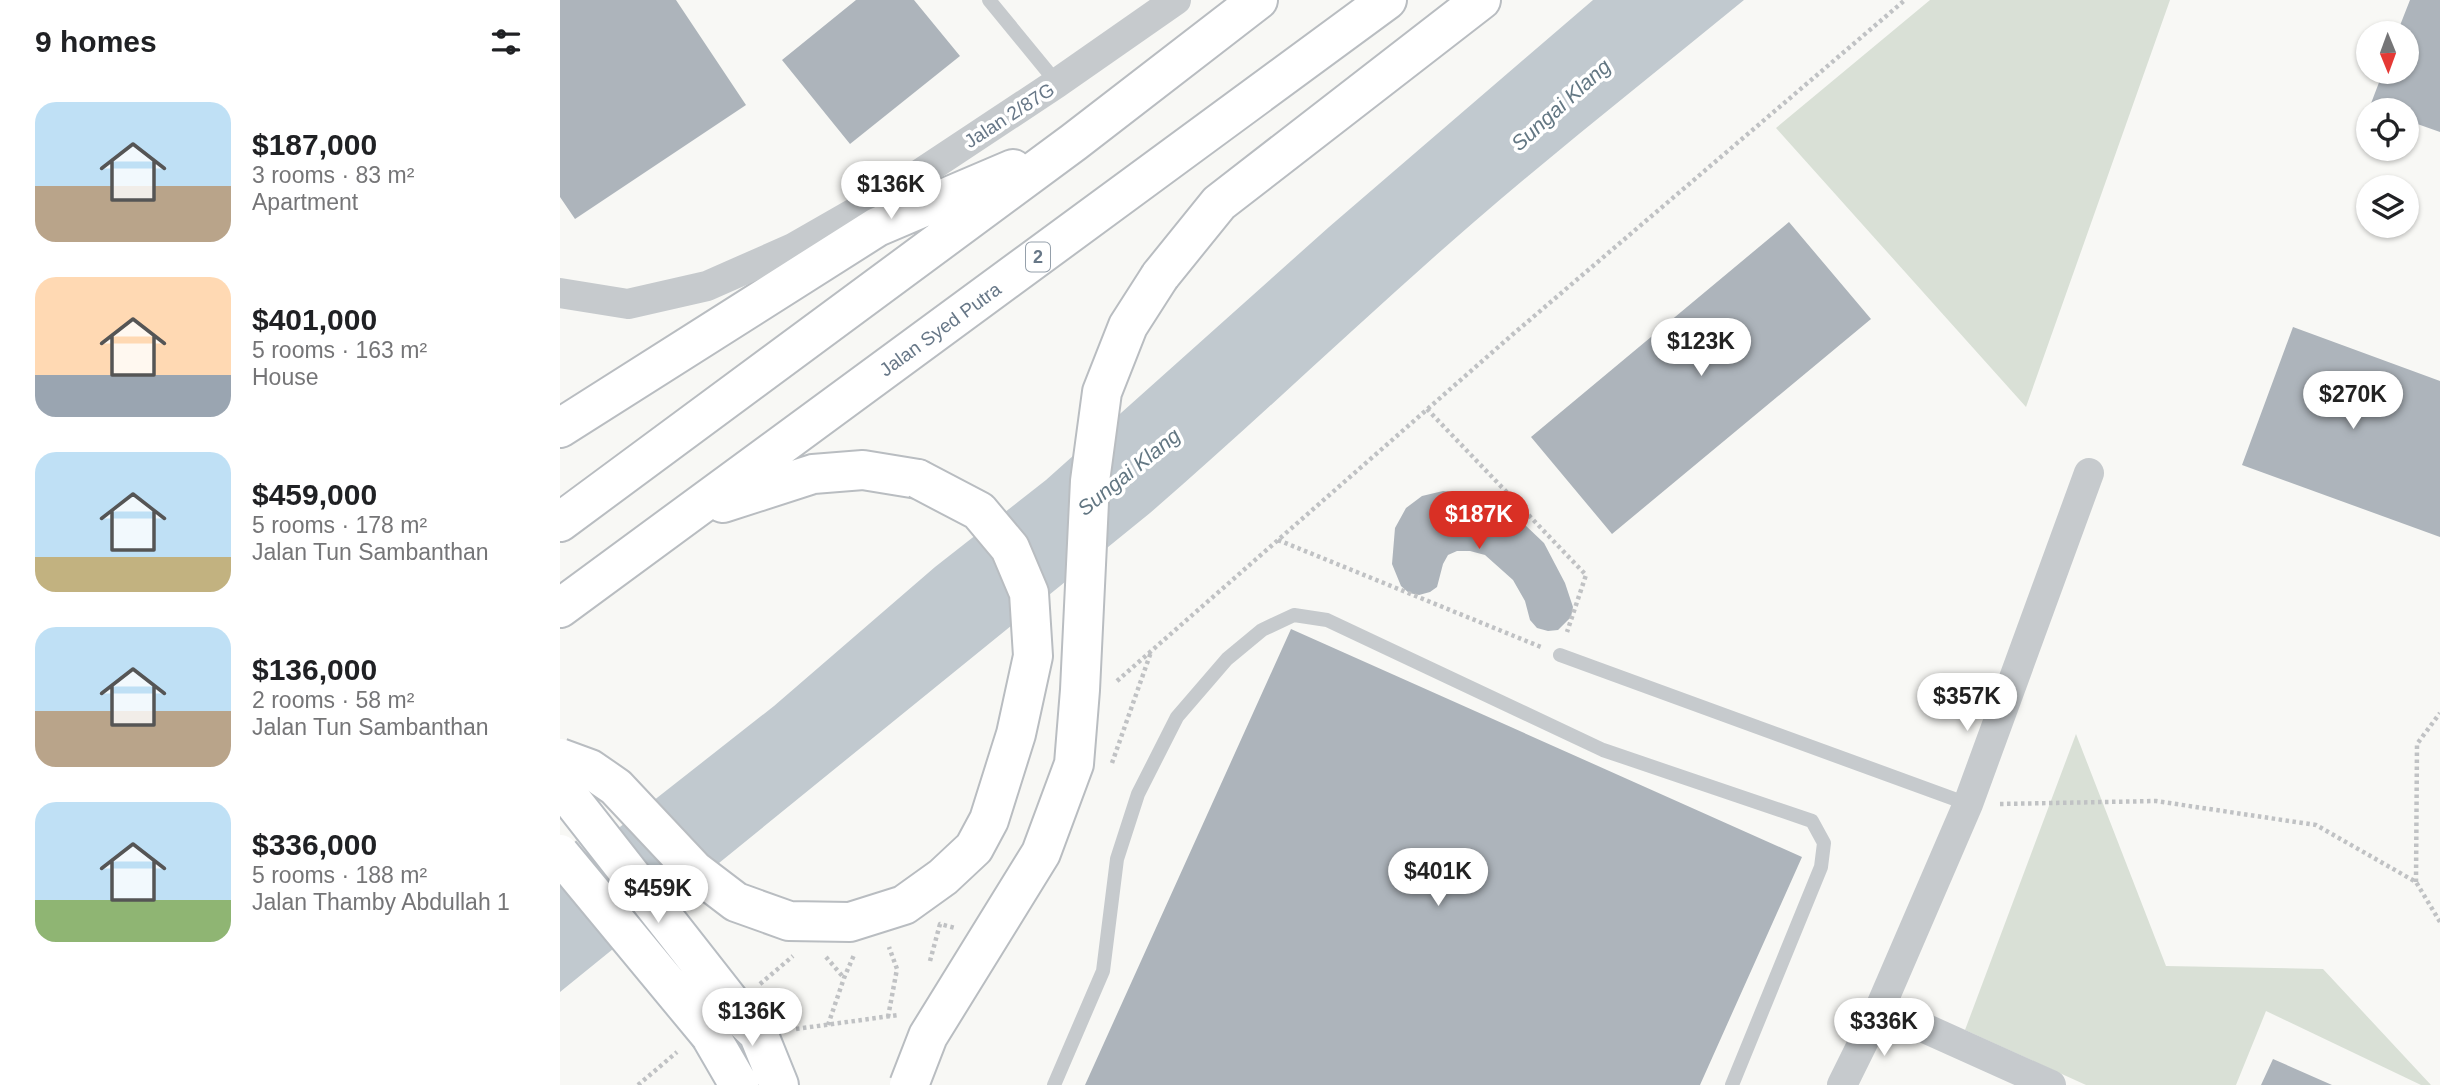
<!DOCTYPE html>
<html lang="en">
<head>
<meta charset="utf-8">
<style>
	body { margin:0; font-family:Helvetica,sans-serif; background:#f2f2f2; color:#202124; height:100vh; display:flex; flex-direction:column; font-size:26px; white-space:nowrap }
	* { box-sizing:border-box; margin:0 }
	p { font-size:23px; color:#757577 }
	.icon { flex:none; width:38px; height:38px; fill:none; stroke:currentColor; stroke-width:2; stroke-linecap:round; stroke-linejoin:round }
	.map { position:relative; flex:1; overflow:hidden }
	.panel { display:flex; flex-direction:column; background:#fff; width:560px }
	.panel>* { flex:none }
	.needle { width:46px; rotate:179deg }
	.fabs { position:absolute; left:1796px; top:21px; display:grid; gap:14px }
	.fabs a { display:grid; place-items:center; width:63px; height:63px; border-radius:50%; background:#fff; box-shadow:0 2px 5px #0004; font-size:35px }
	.price { position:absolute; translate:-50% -60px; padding:0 16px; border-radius:24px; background:#fff; color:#222; font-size:23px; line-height:46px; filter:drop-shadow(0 2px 4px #0008) }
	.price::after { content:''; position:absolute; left:50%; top:42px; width:21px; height:16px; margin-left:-10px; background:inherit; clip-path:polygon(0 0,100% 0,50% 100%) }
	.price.active { background:#d93025; color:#fff }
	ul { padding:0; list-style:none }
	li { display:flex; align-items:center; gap:21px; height:175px; padding:0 35px }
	li span { display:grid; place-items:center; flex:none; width:196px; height:140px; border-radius:21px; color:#555 }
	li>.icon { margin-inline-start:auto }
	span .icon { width:84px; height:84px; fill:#fffc; stroke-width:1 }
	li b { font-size:30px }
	h2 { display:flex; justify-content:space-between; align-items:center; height:84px; padding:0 35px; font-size:30px }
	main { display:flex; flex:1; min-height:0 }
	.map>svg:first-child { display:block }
	.green { fill:#d9e0d6 }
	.water { fill:#c1c9cf }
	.building { fill:#adb4bb }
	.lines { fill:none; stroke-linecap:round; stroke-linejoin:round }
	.secondary-casing { stroke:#b8bdc2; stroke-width:42 }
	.primary-casing { stroke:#b9bdc1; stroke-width:42 }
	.path { stroke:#c0c2c4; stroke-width:4.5; stroke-dasharray:3.5 3.5; stroke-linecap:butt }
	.service { stroke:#c6cacd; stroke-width:14 }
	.minor { stroke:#c6cacd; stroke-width:30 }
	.secondary { stroke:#fff; stroke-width:38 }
	.primary { stroke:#fff; stroke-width:38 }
	.secondary-bridge-casing { stroke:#b8bdc2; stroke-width:42; stroke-linecap:butt }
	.primary-bridge-casing { stroke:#b9bdc1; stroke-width:42; stroke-linecap:butt }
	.secondary-bridge { stroke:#fff; stroke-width:38 }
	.primary-bridge { stroke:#fff; stroke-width:38 }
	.labels { text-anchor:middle; stroke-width:7; stroke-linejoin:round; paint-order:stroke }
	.shield { fill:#fff; stroke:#95a0ab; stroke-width:2 }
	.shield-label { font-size:18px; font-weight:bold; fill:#677787 }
	.street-label { font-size:19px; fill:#677787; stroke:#fff }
	.water-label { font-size:21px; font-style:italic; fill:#637783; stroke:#fff }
</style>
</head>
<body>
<main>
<section class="panel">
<h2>9 homes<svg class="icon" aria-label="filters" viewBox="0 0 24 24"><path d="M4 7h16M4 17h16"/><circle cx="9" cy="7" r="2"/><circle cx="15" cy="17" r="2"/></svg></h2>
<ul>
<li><span style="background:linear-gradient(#bfe0f5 60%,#b9a48a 0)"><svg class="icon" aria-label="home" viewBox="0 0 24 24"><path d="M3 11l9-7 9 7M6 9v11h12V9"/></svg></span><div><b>$187,000</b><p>3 rooms · 83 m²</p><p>Apartment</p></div></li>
<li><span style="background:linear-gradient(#ffd9b3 70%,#9aa5b1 0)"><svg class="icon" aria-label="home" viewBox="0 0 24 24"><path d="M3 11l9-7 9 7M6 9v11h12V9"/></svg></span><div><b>$401,000</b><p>5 rooms · 163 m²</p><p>House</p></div></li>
<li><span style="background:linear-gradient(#bfe0f5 75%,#c2b280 0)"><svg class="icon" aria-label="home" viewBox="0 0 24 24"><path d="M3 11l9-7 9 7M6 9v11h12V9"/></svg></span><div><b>$459,000</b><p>5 rooms · 178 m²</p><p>Jalan Tun Sambanthan</p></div></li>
<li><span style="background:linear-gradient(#bfe0f5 60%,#b9a48a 0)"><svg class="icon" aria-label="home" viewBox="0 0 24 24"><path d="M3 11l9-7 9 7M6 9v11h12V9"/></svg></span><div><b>$136,000</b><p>2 rooms · 58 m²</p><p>Jalan Tun Sambanthan</p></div></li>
<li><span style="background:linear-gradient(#bfe0f5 70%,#8fb573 0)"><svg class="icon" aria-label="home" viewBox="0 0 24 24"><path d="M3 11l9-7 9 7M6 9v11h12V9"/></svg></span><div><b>$336,000</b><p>5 rooms · 188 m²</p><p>Jalan Thamby Abdullah 1</p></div></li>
</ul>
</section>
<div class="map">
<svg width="1880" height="1085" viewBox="0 0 1880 1085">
	<rect width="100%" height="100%" fill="#f8f8f5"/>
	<path class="green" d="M 1370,0 L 1610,0 L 1466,407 L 1216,128 Z
		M 1516,734 L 1606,966 L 1763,969 L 1871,1085 L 1861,1085 L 1706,1011 L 1676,1085 L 1526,1085 L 1405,1030 Z"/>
	<path class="water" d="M 1033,0 L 1184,0 C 1094,74 1002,146 914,222 C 804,317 700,418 590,513 L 0,992 L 0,874 L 214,706 L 375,567 L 486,480 L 769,227 Z"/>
	<path class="building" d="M 0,0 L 116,0 L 186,105 L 15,219 L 0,197 Z
		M 296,0 L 354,0 L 400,56 L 290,144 L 222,60 Z
		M 1850,0 L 1880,0 L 1880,132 L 1846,120 L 1846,110 L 1821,110 L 1810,106 L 1823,72 L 1846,72 L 1846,33 L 1837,33 Z
		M 1229,222 L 1311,319 L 1052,534 L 971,437 Z
		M 1733,327 L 1880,381 L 1880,537 L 1682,465 Z
		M 883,491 L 909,493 L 935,503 L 962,522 L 984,543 L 1005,583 L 1013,607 L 1011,617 L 998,630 L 988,631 L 977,628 L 970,620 L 965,601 L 953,580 L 925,555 L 910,551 L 897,551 L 888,555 L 883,564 L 877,587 L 870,592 L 859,595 L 849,593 L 841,586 L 832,564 L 835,528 L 846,508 L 862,496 Z
		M 731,629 L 1242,857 L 1140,1085 L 525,1085 Z
		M 1713,1059 L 1772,1085 L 1701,1085 Z"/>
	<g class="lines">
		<g class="secondary-casing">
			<path id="secondary" d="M 185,1021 L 198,1033 L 219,1085
				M 150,1035 L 179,1085"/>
		</g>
		<g class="primary-casing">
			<path id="primary" d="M 600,276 L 659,203 L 921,0
				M 0,428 L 317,227 L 453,169
				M 163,503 L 253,474 L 303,470 L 358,479
				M 0,522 L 514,142 L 698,0
				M 0,608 L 827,0"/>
		</g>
		<path class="path" d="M 867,409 L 1026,575 L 1007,632
			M 718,540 L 981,647
			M 557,681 L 952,335 L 1345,0
			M 552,763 L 591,652
			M 1440,804 L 1596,801 L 1756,825 L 1856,882 L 1880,922
			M 1856,882 L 1857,744 L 1880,713
			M 266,957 L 284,978
			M 370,961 L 380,924 L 395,928
			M 200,984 L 233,956
			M 328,1017 L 337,969 L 329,947
			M 268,1025 L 284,978 L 294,955
			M 236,1029 L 338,1015
			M 78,1085 L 117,1052"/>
		<path class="service" d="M 429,0 L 497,83
			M 1000,655 L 1408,804
			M 494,1085 L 543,971 L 557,859 L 578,794 L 617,717 L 667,659 L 702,630 L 734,615 L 767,620 L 1043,750 L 1252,821 L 1264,843 L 1261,867 L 1172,1085"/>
		<path class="minor" d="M 0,293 L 68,304 L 147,286 L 233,248 L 343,185 L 497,83 L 616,0
			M 1320,1008 L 1491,1085
			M 1282,1085 L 1320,1008 L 1408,804 L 1529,473"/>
		<use href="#secondary" class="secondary"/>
		<use href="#primary" class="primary"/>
		<g class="secondary-bridge-casing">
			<path id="secondary-bridge" d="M 0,785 L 185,1021
				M 0,854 L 150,1035"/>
		</g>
		<g class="primary-bridge-casing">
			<path id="primary-bridge" d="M 0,758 L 30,769 L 56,787 L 134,870 L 176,902 L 229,921 L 290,922 L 344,905 L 383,877 L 414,848 L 429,820 L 456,734 L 473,656 L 469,593 L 450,548 L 419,511 L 358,479
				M 349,1085 L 368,1036 L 481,853 L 514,764 L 520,690 L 530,481 L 542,392 L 568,326 L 600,276"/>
		</g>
		<use href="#secondary-bridge" class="secondary-bridge"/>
		<use href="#primary-bridge" class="primary-bridge"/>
	</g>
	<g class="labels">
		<rect class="shield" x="466" y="242.5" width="24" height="29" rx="5"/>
		<g class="shield-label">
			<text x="478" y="263">2</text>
		</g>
		<g class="street-label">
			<text transform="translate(449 115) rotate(-33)" y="7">Jalan 2/87G</text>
			<text transform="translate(380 329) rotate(-36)" y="7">Jalan Syed Putra</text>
		</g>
		<g class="water-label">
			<text transform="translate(1001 105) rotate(-42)" y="7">Sungai Klang</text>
			<text transform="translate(569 472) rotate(-39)" y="7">Sungai Klang</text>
		</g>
	</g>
</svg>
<div class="fabs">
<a><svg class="needle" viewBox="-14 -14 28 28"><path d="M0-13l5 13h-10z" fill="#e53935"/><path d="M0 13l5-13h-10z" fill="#757577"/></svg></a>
<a><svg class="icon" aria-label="locate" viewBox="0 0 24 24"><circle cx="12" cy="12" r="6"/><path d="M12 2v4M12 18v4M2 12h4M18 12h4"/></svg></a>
<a><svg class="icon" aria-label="layers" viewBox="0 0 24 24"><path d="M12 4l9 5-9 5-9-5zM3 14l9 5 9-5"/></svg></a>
</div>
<b class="price" style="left:331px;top:221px">$136K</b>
<b class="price" style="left:1141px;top:378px">$123K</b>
<b class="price" style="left:1793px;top:431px">$270K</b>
<b class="price active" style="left:919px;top:551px">$187K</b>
<b class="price" style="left:1407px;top:733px">$357K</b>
<b class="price" style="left:878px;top:908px">$401K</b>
<b class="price" style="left:98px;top:925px">$459K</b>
<b class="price" style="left:192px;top:1048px">$136K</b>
<b class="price" style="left:1324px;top:1058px">$336K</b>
</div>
</main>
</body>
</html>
